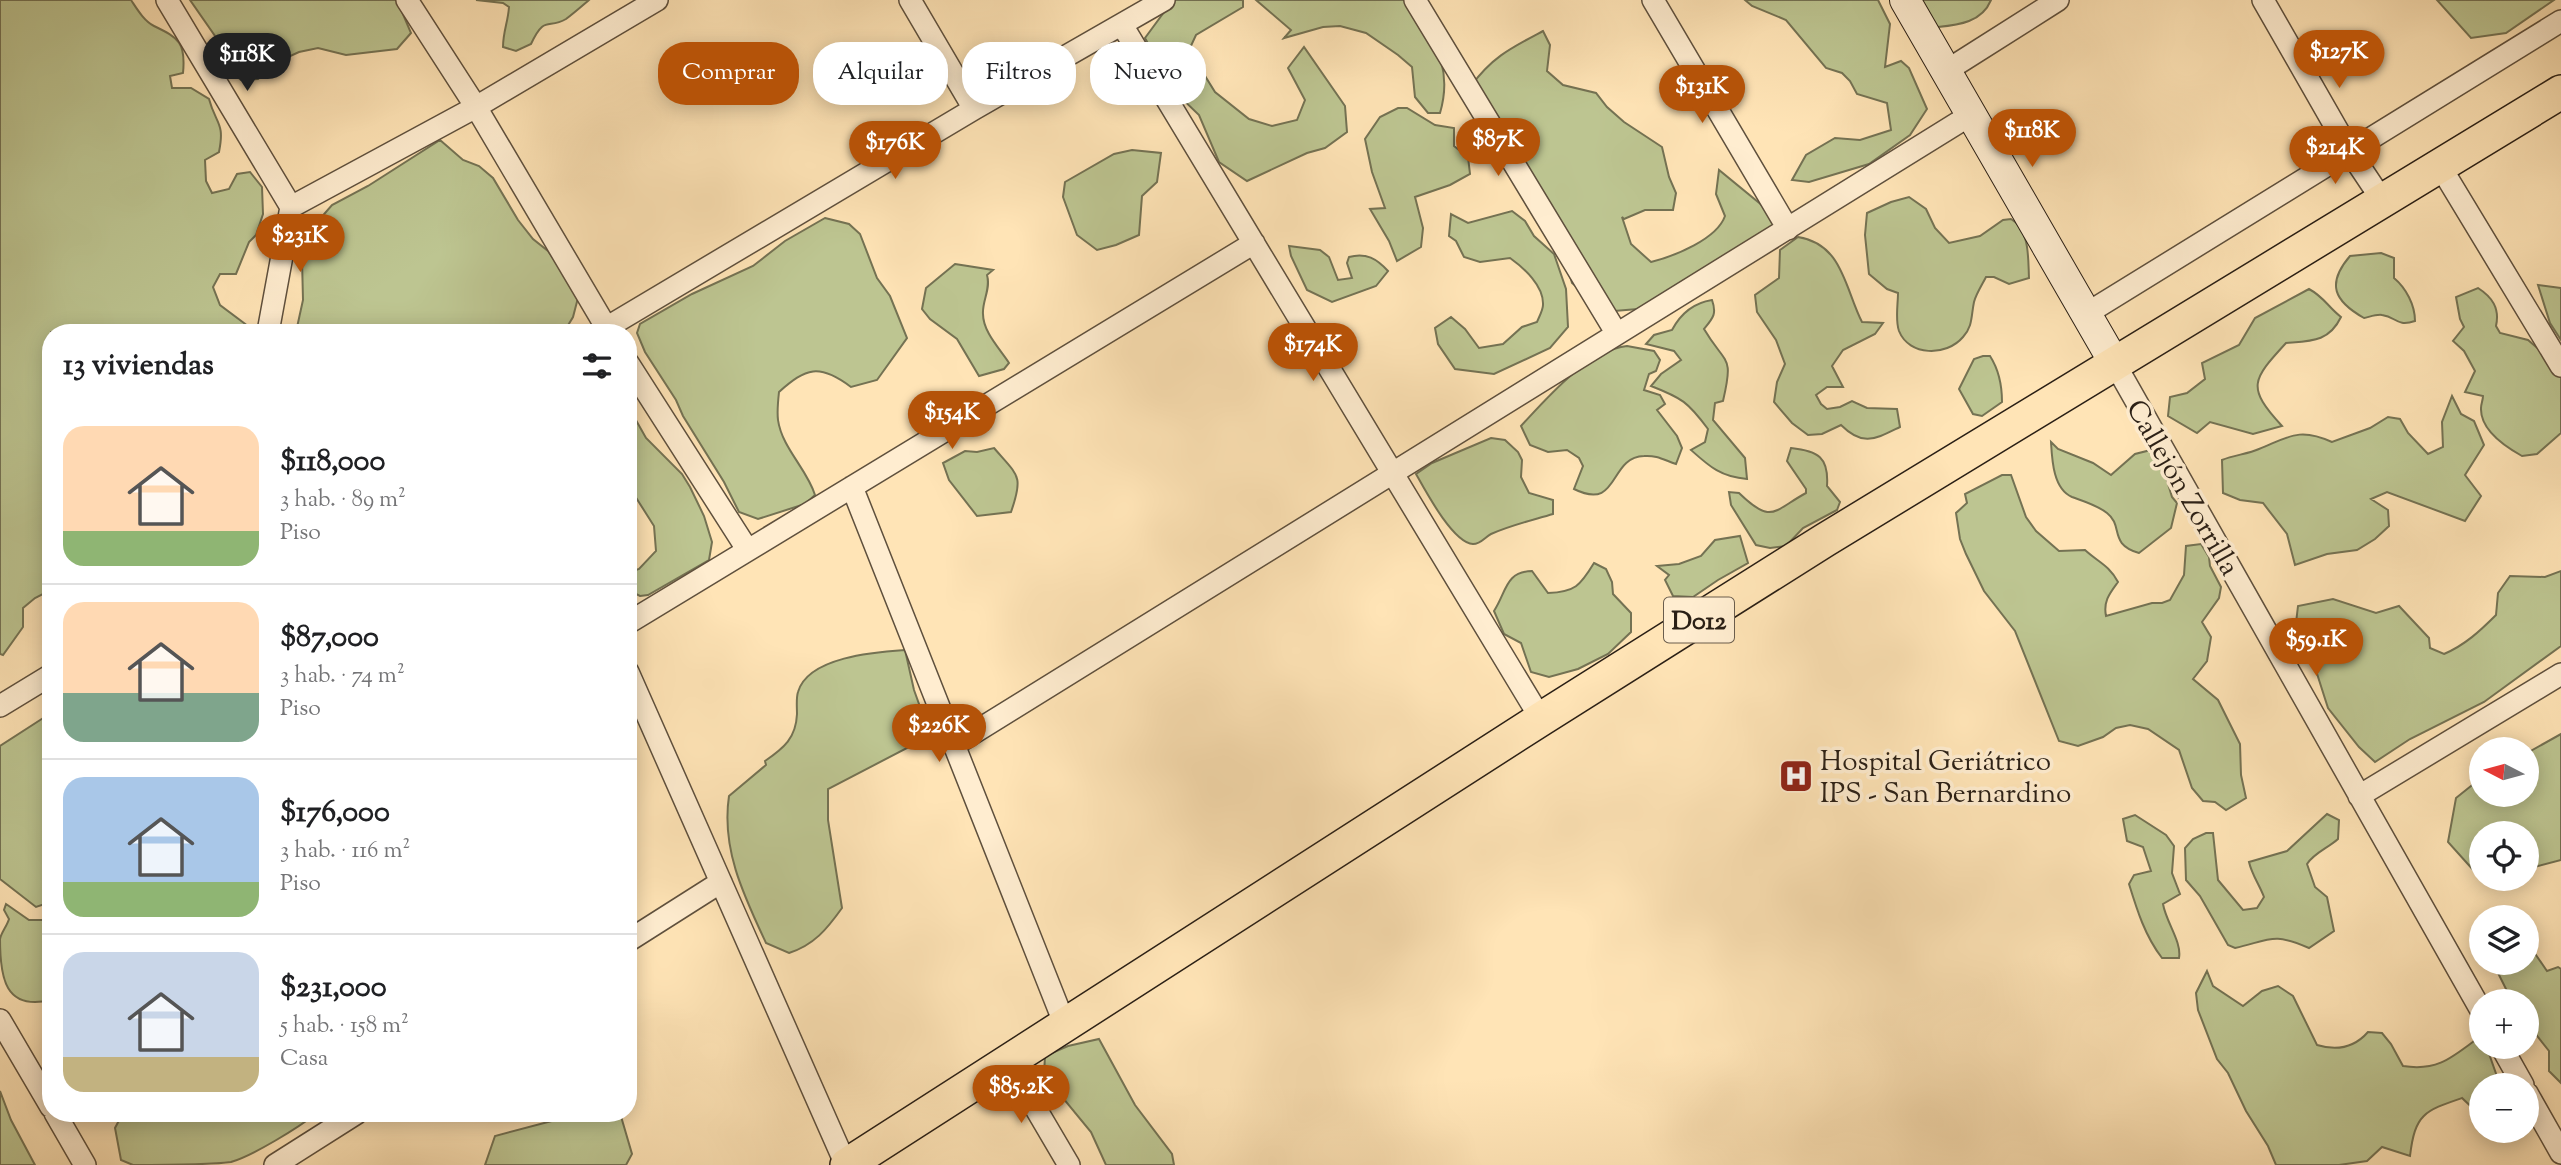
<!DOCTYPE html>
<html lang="es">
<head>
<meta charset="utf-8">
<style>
	body { margin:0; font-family:"Sorts Mill Goudy",serif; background:#f6f6f6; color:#202124; height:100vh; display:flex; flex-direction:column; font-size:26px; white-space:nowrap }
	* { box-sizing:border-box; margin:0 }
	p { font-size:23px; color:#757577 }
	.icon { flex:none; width:38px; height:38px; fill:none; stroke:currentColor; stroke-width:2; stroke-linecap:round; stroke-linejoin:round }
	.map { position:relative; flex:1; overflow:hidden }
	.drawer { position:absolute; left:42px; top:324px; width:595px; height:798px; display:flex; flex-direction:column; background:#fff; border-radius:28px; box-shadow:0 4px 18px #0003 }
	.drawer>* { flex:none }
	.hud { position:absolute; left:658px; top:42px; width:665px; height:63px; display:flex; gap:14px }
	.needle { width:46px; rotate:276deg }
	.buttons { position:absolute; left:2469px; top:737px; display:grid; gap:14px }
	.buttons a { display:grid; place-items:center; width:70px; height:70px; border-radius:50%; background:#fff; box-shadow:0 4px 18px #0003; font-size:35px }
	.price { position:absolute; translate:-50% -60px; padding:0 16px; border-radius:24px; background:#b45309; color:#fff; font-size:23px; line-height:46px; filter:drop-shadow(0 2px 4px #0008) }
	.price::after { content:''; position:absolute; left:50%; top:42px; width:21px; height:16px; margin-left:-10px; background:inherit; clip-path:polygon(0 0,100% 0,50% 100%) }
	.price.current { background:#222; color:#fff }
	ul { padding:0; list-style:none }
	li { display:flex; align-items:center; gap:21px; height:175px; padding:0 21px }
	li+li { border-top:2px solid #e0e0e0 }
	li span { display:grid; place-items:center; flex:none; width:196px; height:140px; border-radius:21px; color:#555 }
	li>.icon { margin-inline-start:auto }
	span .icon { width:84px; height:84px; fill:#fffc; stroke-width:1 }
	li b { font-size:30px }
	h2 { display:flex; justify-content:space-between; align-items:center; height:84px; padding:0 21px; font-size:30px }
	.tag { padding:0 24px; border-radius:28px; background:#fff; box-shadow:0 4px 18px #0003; font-size:24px; line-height:63px }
	.tag.current { background:#b45309; color:#fff }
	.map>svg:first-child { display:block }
	.green { fill:#bdc591; stroke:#747253; stroke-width:2 }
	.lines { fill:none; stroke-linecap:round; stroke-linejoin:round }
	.street-casing { stroke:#5f503d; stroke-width:24 }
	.secondary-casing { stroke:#2a1f15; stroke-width:32 }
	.primary-casing { stroke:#2a1f15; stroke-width:36 }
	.street { stroke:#ffedd0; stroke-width:21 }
	.secondary { stroke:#ffedd0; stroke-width:30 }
	.primary { stroke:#ffe4b6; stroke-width:33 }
	.labels { text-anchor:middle; stroke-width:7; stroke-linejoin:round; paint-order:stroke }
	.shield { fill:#ffedd0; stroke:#6a5d4d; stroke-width:2 }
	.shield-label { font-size:26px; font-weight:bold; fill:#2a1f15 }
	.street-label { font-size:28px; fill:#2a1f15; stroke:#ffedd0 }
	.poi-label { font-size:28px; fill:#2a1f15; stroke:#ffedd0; text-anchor:start }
</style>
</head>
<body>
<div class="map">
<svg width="2561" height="1165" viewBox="0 0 2561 1165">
	<rect width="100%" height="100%" fill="#ffe4b6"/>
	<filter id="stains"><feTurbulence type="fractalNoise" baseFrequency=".00286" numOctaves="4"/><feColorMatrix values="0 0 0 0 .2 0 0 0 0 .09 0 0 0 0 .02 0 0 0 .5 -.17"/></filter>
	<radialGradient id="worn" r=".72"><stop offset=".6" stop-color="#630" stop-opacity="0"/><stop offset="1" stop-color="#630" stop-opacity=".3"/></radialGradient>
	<path class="green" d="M 0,0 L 131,0 C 137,9 144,21 154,26 C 179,38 186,43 183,73 L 170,76 L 172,88 L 191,88 L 209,99 C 216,125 225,122 219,152 L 205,160 L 206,181 L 212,193 L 229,189 L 237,174 L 250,172 L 262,187 L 263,214 L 256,235 L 249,242 L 236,274 L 220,274 L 213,287 L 220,305 L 252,329 L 253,332 L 51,332 L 51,590 L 35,598 L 23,608 L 23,627 L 3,655 L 0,654 Z
		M 190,0 L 397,0 L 411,33 L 397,49 L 346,55 L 318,48 L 299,52 L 277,62 L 258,79 L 241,80 L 225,66 L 215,36 Z
		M 476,0 L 589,0 C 582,6 574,13 566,19 C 548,30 545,14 531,44 L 516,51 L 503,47 C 503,32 508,22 509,7 L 503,3 Z
		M 1173,0 L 1243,0 L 1243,7 L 1196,35 L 1189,50 L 1215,92 L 1249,119 L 1272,126 L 1297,120 L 1305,100 L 1288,68 L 1304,47 L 1345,106 L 1347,132 L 1325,148 L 1307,153 L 1247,181 L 1219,162 L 1199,115 L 1174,91 L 1145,38 Z
		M 1256,0 L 1410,0 C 1432,40 1454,65 1440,113 L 1428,113 L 1415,97 L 1412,67 L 1398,55 L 1366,33 L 1340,26 L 1323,27 L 1284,38 L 1291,30 Z
		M 1745,0 L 1878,0 L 1890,24 L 1885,67 L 1901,61 L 1909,68 L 1927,109 L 1910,135 L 1869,164 L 1809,182 L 1792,180 L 1806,155 L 1835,138 L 1860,140 L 1891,130 L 1887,103 L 1857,94 L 1850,81 L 1842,73 L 1826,68 L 1786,20 L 1752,6 Z
		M 1918,0 L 1991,0 C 1982,22 1959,25 1938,27 L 1932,22 Z
		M 2437,0 L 2554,0 L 2506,33 L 2471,38 Z
		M 1543,31 L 1550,45 L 1547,71 L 1563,85 L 1596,93 L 1607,107 L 1624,122 L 1662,147 L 1669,177 L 1676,193 L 1673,210 L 1645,210 L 1624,219 L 1622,217 L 1631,244 L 1651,262 C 1675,256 1717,239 1725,216 L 1716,194 L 1719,170 L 1769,211 L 1778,225 L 1638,309 L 1614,311 L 1596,303 L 1572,283 L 1567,265 L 1471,86 C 1492,57 1511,48 1543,31 Z
		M 1398,108 L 1407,108 L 1435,125 L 1454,128 L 1454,146 L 1468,157 L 1470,174 L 1450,185 L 1415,197 L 1423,228 L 1421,247 L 1397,261 L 1389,241 L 1370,209 L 1385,208 L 1372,172 L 1365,139 L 1380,117 Z
		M 440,140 L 463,160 L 479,166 L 493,178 L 518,220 L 533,239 L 548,251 L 579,294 L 573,317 L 564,332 L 296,332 L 303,300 L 302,259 L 305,236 L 332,205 L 368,186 Z
		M 1132,150 L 1161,153 L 1157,182 L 1142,196 L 1139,235 L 1116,245 L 1097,250 L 1077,235 L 1063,197 L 1065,182 L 1114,154 Z
		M 1909,197 L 1926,209 L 1935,228 L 1949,243 L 1980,236 L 2003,220 L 2011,219 C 2030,230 2028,258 2029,278 L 2009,284 L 1994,277 L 1986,277 C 1982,285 1976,294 1974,302 C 1971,316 1973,326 1963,337 C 1946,357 1909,356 1899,331 C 1895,320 1898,304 1898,293 L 1887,289 L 1869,274 L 1865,235 L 1867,213 L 1891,202 Z
		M 1512,211 L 1525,221 L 1534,236 L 1554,254 L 1566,289 L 1568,327 L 1550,348 L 1494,374 L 1455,369 L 1438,344 L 1435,328 L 1451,317 L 1465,329 L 1479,348 L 1503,344 L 1522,327 L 1537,322 C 1539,317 1543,310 1543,305 C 1544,286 1524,268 1510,258 L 1480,262 L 1464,257 L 1456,241 L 1449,236 L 1451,214 L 1468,223 Z
		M 825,218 L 849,224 L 860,234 L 877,278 L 890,296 L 907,338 L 877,380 L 851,387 C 819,363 806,368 779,392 C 778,401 777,412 778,420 C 782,448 807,469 815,495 L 805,504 L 758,519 L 739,512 L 724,482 L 683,416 L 676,400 L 645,352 L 637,333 L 640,324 L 692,294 L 753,266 L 785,241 Z
		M 1798,237 C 1843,244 1845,289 1862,322 L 1883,323 L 1875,334 L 1843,350 L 1832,366 L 1843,387 L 1827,387 L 1816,395 L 1821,404 L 1827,409 L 1840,407 L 1852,401 L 1867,408 L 1897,409 L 1900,427 C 1875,439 1863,447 1841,425 L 1822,434 L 1808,435 L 1792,423 L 1774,402 L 1777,382 L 1785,364 L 1776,340 L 1757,312 L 1755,295 L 1779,278 L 1780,250 Z
		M 1289,246 L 1320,250 L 1329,257 L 1338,280 L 1352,278 L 1347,263 L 1349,257 C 1366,252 1377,259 1388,271 L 1376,286 L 1332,302 L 1307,290 L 1291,256 Z
		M 2381,253 L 2394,258 L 2394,278 C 2406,288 2415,305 2415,321 C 2396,327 2397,317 2382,315 C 2377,314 2369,317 2364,318 C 2334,301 2326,284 2350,256 Z
		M 955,264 L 993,270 L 987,275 C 991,289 982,301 983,314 C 983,332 1000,349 1009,363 L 1004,369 L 979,376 L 957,339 L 930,319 L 922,309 L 926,288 Z
		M 2538,285 L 2561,288 L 2561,340 L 2550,323 Z
		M 2478,288 C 2492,297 2500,308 2496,326 L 2500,333 L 2528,340 L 2556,364 L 2561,377 L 2561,433 L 2537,454 L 2522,456 C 2504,446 2480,430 2481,408 C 2481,404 2483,400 2483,396 L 2465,392 L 2475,371 L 2464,351 L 2453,341 L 2464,327 L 2460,319 L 2456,297 Z
		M 2309,289 C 2324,297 2328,307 2341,317 C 2329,342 2311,341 2286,343 C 2252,380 2246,387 2282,426 L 2253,434 L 2210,422 L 2197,433 L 2168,416 L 2170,397 L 2187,393 L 2205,379 L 2202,363 L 2239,345 L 2255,318 Z
		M 1712,300 C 1717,314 1713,318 1704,329 C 1726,366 1734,354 1723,401 L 1715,403 L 1713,420 L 1745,458 L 1747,479 C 1721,477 1710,467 1691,450 L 1705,442 L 1708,429 C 1688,402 1682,398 1651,386 L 1661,374 L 1681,360 L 1674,351 L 1646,344 L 1654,335 L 1672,330 C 1681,313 1693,303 1712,300 Z
		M 1627,346 L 1654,351 L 1660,360 L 1656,371 L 1649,374 L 1644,390 L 1660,395 L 1665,404 L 1657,410 L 1677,436 L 1682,448 L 1676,464 C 1664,460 1657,455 1644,456 C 1608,457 1620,512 1574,489 L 1583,466 L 1579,458 L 1567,450 L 1548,452 L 1530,445 L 1521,426 C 1548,397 1587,351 1627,346 Z
		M 1983,356 L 1990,356 C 1999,370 2002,385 2002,402 L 1982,416 L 1973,414 L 1959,389 L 1974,359 Z
		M 2452,396 L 2461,414 L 2474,421 L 2484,445 L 2465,475 L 2481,496 L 2465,521 L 2387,492 L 2371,499 L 2388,510 L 2389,526 L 2375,539 L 2357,550 L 2327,554 L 2295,565 L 2287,534 L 2263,503 L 2240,500 L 2223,493 L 2222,460 C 2234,455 2248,454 2259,449 C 2289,437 2299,427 2332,442 L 2370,428 L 2388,417 L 2400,419 L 2408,433 L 2428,454 L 2443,447 L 2442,422 Z
		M 628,406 L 646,438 L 682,474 L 690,487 L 704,516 L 712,542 L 709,560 L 648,595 L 640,596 L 628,590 L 628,573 L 639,569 L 656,551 L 654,526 L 628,485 Z
		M 1491,438 L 1505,440 L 1518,452 L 1522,460 L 1521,477 L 1529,493 L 1553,500 L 1553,514 C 1533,520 1511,525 1491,534 C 1485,537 1481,544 1473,544 C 1453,543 1425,490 1416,474 L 1432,463 Z
		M 2051,442 L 2058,449 L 2093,463 L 2111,475 L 2135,454 L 2151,450 L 2162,464 L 2172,497 L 2177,503 L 2171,528 L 2139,553 C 2108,544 2124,526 2107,513 C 2097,505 2083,501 2072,497 C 2053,489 2052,459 2051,442 Z
		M 994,448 C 1018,476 1024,475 1011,512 L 977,516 L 949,480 L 943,463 L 965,451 L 977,452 Z
		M 1791,448 C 1818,451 1829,457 1827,486 L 1840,502 L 1837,510 L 1803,528 L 1786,546 L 1770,548 L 1756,545 L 1731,505 L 1729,492 L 1739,493 C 1772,525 1773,511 1806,493 L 1806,489 L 1787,461 Z
		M 2002,475 L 2011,475 L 2026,517 L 2036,531 L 2059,551 L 2085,550 C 2098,562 2109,565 2118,582 C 2110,593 2103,601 2106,616 L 2152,603 L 2162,603 L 2170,600 L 2184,575 L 2186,546 L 2201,544 L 2209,557 L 2210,566 L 2221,587 L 2219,598 L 2202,622 L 2211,637 L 2207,661 L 2193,679 L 2218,700 L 2240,744 L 2241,775 L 2246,798 L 2226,810 L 2215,802 L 2203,801 L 2192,788 L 2179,750 L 2148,729 L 2130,725 L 2116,728 L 2103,737 L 2078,746 L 2059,741 L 2015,631 L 1984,591 L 1966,554 L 1960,539 L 1956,513 L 1967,503 L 1965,494 Z
		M 1740,536 L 1748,563 L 1718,580 L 1693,597 L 1673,596 L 1665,580 L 1669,575 L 1657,566 L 1679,564 L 1701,556 L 1715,540 Z
		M 1594,563 L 1606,569 L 1612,582 L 1613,594 L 1631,613 L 1631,632 L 1608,654 L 1578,669 L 1549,677 L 1531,672 L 1521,643 L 1504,634 L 1494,611 C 1507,591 1505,572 1532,571 L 1548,593 C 1575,592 1580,586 1594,563 Z
		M 2561,571 L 2561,646 L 2484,702 L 2410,739 L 2375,762 L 2359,747 L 2328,708 L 2312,658 L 2296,623 L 2298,606 L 2333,599 L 2376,613 L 2399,606 L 2429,638 L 2430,648 L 2444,654 C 2465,645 2480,631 2496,615 L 2498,593 L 2510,576 L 2545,577 Z
		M 905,650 L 914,690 L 923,715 L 921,731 L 909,747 L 828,789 L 828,820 L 842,908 C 827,929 814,945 789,953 L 766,943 C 744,896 721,849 729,796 L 766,765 L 765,761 C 784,748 796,738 797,714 C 797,707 796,698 798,692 C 808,657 875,652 905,650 Z
		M 51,713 L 51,902 L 36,907 L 0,879 L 0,746 Z
		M 2561,734 L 2561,860 L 2527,869 L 2527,833 L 2482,833 L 2481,873 L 2475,872 L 2448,842 L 2456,798 L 2481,778 L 2482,794 L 2527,794 L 2527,753 Z
		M 2327,814 L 2339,820 L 2338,839 C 2328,848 2314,853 2307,864 L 2315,887 L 2327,897 L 2334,931 L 2309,948 C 2273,932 2270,940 2235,948 L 2228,945 L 2200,896 L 2186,880 L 2185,848 L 2193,839 L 2206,833 L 2213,833 L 2218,880 L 2243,910 L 2257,908 L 2264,897 C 2259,884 2252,875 2249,862 L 2287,851 Z
		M 2135,815 L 2166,835 L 2174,846 L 2172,873 L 2180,894 L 2163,904 C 2166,922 2182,942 2179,958 L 2162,958 C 2145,936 2137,910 2129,884 L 2134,875 L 2151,871 L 2143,847 L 2127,841 L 2123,819 Z
		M 6,904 L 29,920 L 51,920 L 51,1000 C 5,1011 0,978 0,939 C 1,933 7,926 9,919 L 4,910 Z
		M 2527,942 L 2547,971 L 2558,967 L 2561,969 L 2561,1083 L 2549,1071 L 2549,1051 L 2527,1023 L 2527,1001 L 2512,1001 L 2493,963 L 2527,962 Z
		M 2207,971 L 2213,986 L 2243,1006 L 2262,991 L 2278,986 L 2293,996 L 2317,1045 C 2337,1051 2354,1048 2368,1032 L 2382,1033 L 2391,1044 L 2403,1066 C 2435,1071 2449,1060 2474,1041 L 2487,1048 L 2500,1085 L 2482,1085 L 2481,1116 L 2462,1098 C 2424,1111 2415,1114 2410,1156 L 2382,1147 L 2367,1161 L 2339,1165 L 2276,1165 L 2268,1146 L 2246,1111 L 2228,1073 L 2217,1059 L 2198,1010 L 2196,993 Z
		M 1099,1039 L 1135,1105 L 1172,1154 L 1174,1165 L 1106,1165 L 1091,1132 L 1044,1075 L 1045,1056 L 1068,1046 Z
		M 0,1091 L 11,1120 L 35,1165 L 0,1165 Z
		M 123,1113 L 317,1113 C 298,1128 254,1155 231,1162 C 208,1165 159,1165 133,1165 L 121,1160 L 115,1128 Z
		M 570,1113 L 620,1113 L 632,1154 L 626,1165 L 485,1165 L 495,1136 L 563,1118 Z"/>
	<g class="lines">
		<g class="street-casing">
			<path id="street" d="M 167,0 L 291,207 L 268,332
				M 407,0 L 476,107 L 609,332
				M 910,0 L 974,109
				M 1415,0 L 1617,334
				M 1653,0 L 1788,229
				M 2263,0 L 2350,152 L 2382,200
				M 1122,25 L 1541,719
				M 1946,71 L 2058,0
				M 2440,166 L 2561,366
				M 291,207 L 476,107 L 657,0
				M 2086,314 L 2561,21
				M 606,328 L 974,109 L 1164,0
				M 628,363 L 747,549
				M 2115,364 L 2482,1012
				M 852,487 L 1065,1025
				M 628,623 L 1254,243
				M 628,672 L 846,1165
				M 0,706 L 51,675
				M 954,745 L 1972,114
				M 2359,796 L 2561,674
				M 628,941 L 721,882
				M 0,1020 L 51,1107
				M 2501,1046 L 2523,1085
				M 1009,1063 L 1069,1165
				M 2527,1093 L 2561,1153
				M 55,1113 L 85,1165
				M 275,1165 L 357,1113"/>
		</g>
		<g class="secondary-casing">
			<path id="secondary" d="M 1905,0 L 2115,364"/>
		</g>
		<g class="primary-casing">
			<path id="primary" d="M 847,1165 L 1541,719 L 1825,540 L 2561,92"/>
		</g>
		<use href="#street" class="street"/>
		<use href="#secondary" class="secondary"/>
		<use href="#primary" class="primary"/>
	</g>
	<defs>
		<g id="hospital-square" transform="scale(1.75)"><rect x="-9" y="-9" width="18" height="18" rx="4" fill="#8f2418" stroke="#ffedd0"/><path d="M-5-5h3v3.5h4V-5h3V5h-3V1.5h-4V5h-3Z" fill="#fff"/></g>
	</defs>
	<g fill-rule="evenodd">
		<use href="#hospital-square" x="1796" y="776"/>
	</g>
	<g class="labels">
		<rect class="shield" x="1664" y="597.5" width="70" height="45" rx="5"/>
		<g class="shield-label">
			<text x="1699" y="629">D012</text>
		</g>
		<g class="street-label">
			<text transform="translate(2184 487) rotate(60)" y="10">Callejón Zorrilla</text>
		</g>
		<g class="poi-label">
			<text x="1820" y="770">Hospital Geriátrico<tspan x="1820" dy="32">IPS - San Bernardino</tspan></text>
		</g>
	</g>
	<rect width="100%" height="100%" filter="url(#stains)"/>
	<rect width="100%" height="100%" fill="url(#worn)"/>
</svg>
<div class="buttons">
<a><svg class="needle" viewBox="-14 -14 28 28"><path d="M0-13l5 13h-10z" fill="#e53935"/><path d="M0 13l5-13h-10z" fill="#757577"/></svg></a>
<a><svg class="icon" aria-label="locate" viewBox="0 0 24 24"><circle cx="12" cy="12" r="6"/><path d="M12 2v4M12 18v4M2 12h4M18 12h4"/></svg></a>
<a><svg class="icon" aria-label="layers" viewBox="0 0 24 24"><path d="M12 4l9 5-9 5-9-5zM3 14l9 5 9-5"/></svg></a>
<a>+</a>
<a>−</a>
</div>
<b class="price" style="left:2339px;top:90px">$127K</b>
<b class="price current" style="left:247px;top:93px">$118K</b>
<b class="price" style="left:1702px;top:125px">$131K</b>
<b class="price" style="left:2032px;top:169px">$118K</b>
<b class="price" style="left:1498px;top:178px">$87K</b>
<b class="price" style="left:895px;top:181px">$176K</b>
<b class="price" style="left:2335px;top:186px">$214K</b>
<b class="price" style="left:300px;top:274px">$231K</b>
<b class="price" style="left:1313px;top:383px">$174K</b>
<b class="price" style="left:952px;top:451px">$154K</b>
<b class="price" style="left:2316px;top:678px">$59.1K</b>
<b class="price" style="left:939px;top:764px">$226K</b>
<b class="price" style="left:1021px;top:1125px">$85.2K</b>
<div class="hud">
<a class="tag current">Comprar</a>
<a class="tag">Alquilar</a>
<a class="tag">Filtros</a>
<a class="tag">Nuevo</a>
</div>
<section class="drawer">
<h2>13 viviendas<svg class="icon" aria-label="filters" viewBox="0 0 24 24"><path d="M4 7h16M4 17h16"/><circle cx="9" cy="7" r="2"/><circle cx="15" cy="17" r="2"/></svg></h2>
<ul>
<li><span style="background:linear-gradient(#ffd9b3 75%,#8fb573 0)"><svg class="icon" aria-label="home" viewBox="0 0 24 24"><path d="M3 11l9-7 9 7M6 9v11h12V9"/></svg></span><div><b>$118,000</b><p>3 hab. · 89 m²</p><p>Piso</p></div></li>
<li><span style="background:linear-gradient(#ffd9b3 65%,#7fa58c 0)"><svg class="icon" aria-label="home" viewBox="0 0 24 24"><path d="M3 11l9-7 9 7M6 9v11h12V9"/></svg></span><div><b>$87,000</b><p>3 hab. · 74 m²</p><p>Piso</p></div></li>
<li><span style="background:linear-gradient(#a9c7e8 75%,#8fb573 0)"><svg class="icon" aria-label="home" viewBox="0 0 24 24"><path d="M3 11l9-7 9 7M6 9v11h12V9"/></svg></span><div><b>$176,000</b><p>3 hab. · 116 m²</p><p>Piso</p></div></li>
<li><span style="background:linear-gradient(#c9d6e8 75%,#c2b280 0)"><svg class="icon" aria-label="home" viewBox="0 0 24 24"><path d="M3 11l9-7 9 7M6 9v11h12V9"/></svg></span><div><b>$231,000</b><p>5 hab. · 158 m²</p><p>Casa</p></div></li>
</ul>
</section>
</div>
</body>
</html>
